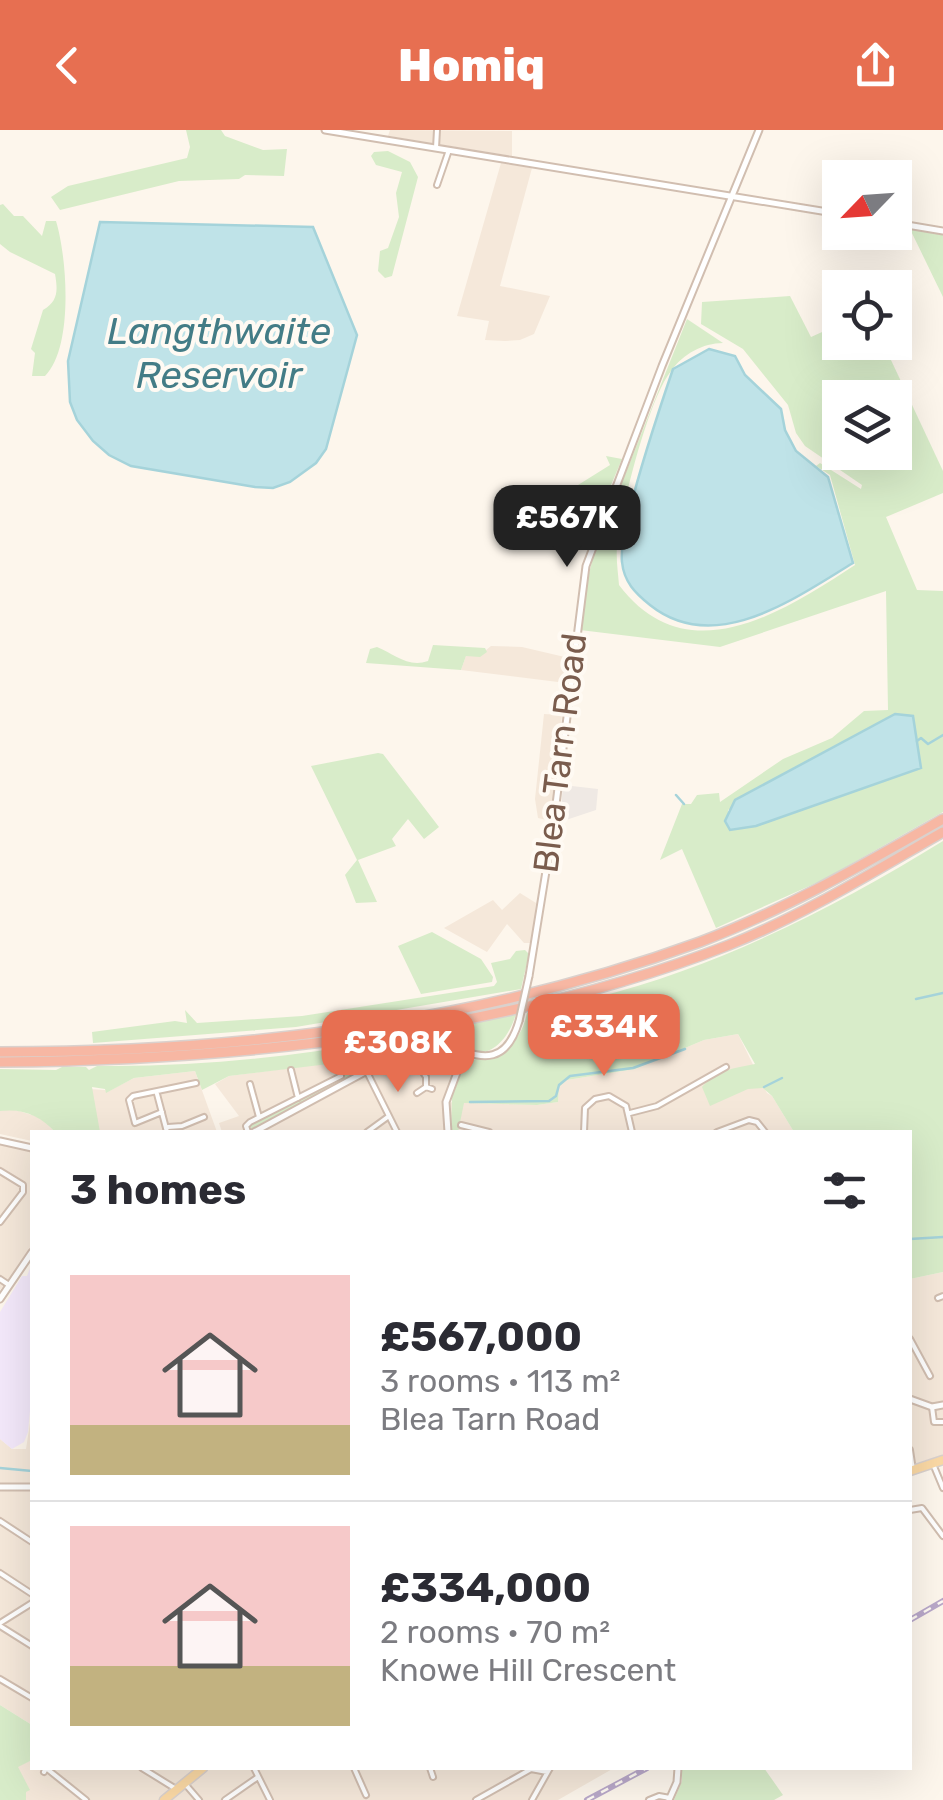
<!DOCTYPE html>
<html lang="en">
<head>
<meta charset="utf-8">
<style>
	body { margin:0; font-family:Rubik,sans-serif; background:#f2f2f3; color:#2b2b33; height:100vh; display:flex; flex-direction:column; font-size:38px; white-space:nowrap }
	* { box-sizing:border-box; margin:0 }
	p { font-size:32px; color:#7c7c81 }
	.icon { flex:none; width:55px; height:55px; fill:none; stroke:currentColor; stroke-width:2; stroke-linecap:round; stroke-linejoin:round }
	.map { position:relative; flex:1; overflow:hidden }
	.panel { position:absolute; left:30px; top:1000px; width:882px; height:640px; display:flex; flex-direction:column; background:#fff; border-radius:0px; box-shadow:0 10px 40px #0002 }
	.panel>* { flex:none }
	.needle { width:65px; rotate:245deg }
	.buttons { position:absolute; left:822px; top:30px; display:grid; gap:20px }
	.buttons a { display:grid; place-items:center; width:90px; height:90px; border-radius:0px; background:#fff; box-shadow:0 10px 40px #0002; font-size:50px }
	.price { position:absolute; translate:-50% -85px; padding:0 22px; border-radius:20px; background:#e76f51; color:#fff; font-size:32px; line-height:65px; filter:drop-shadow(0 2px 5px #0008) }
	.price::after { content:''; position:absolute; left:50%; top:60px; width:30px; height:22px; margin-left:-15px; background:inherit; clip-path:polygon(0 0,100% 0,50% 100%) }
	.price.on { background:#222; color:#fff }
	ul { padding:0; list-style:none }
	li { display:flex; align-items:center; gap:30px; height:250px; padding:0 40px }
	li+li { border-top:2px solid #e1e1e2 }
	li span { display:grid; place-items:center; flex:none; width:280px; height:200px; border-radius:0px; color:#555 }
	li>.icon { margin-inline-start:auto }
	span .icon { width:120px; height:120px; fill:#fffc; stroke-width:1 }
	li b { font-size:42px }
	h2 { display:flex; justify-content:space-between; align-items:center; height:120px; padding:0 40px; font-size:42px }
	header { display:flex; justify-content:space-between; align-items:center; height:130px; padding:0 40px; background:#e76f51; color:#fff; font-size:45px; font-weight:800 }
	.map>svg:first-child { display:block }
	.residential { fill:#f5e8da }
	.industrial { fill:#efe9e4 }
	.education { fill:#f3e8fa }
	.green { fill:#d8ecc9; fill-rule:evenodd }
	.water { fill:#bfe3e8; stroke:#a5d3da; stroke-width:2.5 }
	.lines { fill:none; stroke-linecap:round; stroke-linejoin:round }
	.stream { stroke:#a5d3da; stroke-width:2.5 }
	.minor-casing { stroke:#d1beb0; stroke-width:8 }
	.tertiary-casing { stroke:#d1beb0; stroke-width:9 }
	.primary-casing { stroke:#dad1cd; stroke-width:11 }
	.motorway-casing { stroke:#dad1cd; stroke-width:12 }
	.minor { stroke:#fff; stroke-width:4 }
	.tertiary { stroke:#fff; stroke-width:5 }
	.primary { stroke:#fbd9a5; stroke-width:8 }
	.motorway { stroke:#f7b7a3; stroke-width:9 }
	.rail-casing { stroke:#b9a8c9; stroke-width:6 }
	.rail { stroke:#fffaf3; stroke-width:2.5; stroke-dasharray:8; stroke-linecap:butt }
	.tertiary-bridge-casing { stroke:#d1beb0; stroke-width:9; stroke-linecap:butt }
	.tertiary-bridge { stroke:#fff; stroke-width:5 }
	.labels { text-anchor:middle; stroke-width:8; stroke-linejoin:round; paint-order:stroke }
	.street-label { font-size:35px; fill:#7a5c4d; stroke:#fffaf3 }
	.water-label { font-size:38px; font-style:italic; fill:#437c86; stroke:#fffaf3 }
</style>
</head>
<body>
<header><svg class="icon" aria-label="back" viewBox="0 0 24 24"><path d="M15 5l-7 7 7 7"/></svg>Homiq<svg class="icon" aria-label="share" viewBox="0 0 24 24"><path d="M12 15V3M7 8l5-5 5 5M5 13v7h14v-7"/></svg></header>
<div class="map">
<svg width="943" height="1670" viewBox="0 0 943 1670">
	<rect width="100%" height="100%" fill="#fdf6ec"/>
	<path class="residential" d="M 390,0 L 512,1 L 512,26 L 388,6 Z
		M 501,33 L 532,38 L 500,156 L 550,166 L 534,204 L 520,210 L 505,211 L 485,210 L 489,191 L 457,186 Z
		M 491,516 L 522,517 L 569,528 L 566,553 L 461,540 L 466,526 L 480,525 Z
		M 544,584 L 562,585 L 551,691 L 538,688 L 535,669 Z
		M 520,763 L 536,773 L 532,813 L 524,813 L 507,794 L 487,822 L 444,798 L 493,770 L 502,780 Z
		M 738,904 L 767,963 L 772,966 L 794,1002 L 222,1002 L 219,993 L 239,986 L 215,954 L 229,946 L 345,931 L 347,940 L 341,948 L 406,916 L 413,920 L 429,918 L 456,927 L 457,936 L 443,972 L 537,975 L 558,972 L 559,956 L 567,950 L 635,939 L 704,910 Z
		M 195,941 L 217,1002 L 99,1002 L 89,959 L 105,960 L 107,962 L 134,948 Z
		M 12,979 L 42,988 L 55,1002 L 32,1002 L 32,1011 L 0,1004 L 0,981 Z
		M 0,1014 L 19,1016 L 32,1022 L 32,1119 L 0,1160 Z
		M 943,1142 L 943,1325 L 910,1335 L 910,1149 Z
		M 30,1293 L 32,1293 L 32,1595 L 0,1575 L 0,1309 L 12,1319 L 26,1319 Z
		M 32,1630 L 32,1638 L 614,1638 L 558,1670 L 0,1670 L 0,1659 L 19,1635 Z"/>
	<path class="industrial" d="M 563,655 L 598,659 L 596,680 L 560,692 Z"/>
	<path class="education" d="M 32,1133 L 32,1260 L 28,1302 L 24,1312 L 12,1319 L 0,1309 L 0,1182 L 22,1146 L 27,1146 Z"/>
	<path class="green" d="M 186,0 L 221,0 L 225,6 L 263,20 L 287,19 L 284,46 L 245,45 L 239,49 L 179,51 L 60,80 L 51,67 L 68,56 L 187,28 L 190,17 Z
		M 388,21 L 410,32 L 418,47 L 392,146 L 385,148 L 378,141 L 380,121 L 388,118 L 399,87 L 396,63 L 402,42 L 376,35 L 371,26 L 374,22 Z
		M 3,74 L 14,86 L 23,86 L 42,106 L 46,91 L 56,91 C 67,127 74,217 45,246 L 32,246 L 35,223 L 31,219 L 43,180 C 58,171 58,161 55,144 L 10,122 L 0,114 L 0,75 Z
		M 910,99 L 943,105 L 943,167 Z
		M 790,166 L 811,207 L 840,194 L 840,212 L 883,213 L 943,341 L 943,363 L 886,387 L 917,460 L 943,461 L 943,682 L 823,750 L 716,798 L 682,719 L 660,730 L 682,674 L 691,674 L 697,665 L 719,663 L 720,672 L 783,629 L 832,608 L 864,581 L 888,580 L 886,461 L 720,517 L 580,500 L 585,459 L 595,420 L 687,189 L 723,213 C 703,213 683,224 671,241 C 648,270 621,378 617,417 C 616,430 618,442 619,455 C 687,545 783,482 855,435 L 830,345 L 816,336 L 820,333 L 861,359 L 862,355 L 805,316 L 796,303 L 788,275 L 743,219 L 701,194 L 702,172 ZM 840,268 L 895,268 L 895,322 L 840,322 ZM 913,587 L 921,638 L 730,700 L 728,680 Z
		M 606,326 L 622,329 L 598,386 L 596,381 L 572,369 L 578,355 L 610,335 Z
		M 433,515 L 485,518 L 487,522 L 480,527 L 466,526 L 461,540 L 366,533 L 370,519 L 377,517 C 394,524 408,538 428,531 Z
		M 378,623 L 383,624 L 439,697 L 424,709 L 408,689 L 392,709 L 396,716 L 358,730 L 377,772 L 356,773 L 345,745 L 357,730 L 311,636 Z
		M 943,711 L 943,1142 L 910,1149 L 910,1002 L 794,1002 L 772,966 L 763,958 L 748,959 L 710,976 L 702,957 C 717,940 734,938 755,934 L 738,904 L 704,910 L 635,939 L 567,950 L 559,957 L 558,972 L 537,975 L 464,973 L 458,1002 L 451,1002 L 452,967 L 466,931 C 498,927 520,917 527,883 C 549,880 572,873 594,868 C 718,837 834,778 943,711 Z
		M 432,802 L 481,829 L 493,847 L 492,852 L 421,864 L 398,816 Z
		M 525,820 L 529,824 L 521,859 L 296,897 L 93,913 L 92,902 L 175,891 L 187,893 L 185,880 L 197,893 L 302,886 L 494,856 L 497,852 L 491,833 L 510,829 L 516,821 Z
		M 516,884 C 509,907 493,929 465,922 C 448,918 439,908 420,909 L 251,999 L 251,995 L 341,948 L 346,940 L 345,932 L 229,946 L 202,960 L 195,941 L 134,948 L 106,963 L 105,959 L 92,957 L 100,1002 L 55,1002 C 41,986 23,978 0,981 L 0,939 L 56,940 L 62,937 L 86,937 L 89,940 L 97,936 C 238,938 379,915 516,884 Z
		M 0,1575 L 32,1595 L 32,1630 L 18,1637 L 30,1660 L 26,1662 L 26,1670 L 0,1670 Z
		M 682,1638 L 764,1638 L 783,1665 L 774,1670 L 674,1670 L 682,1651 Z"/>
	<path class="water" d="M 100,92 L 313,97 L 357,205 L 326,319 L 316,333 L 290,352 L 273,358 L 255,357 L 131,336 L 109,325 L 93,311 L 77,290 L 70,272 L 68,231 Z
		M 709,219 L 735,226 L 745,245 L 781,279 L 785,300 L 796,321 L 828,347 L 853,433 C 795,468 715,527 650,475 C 635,463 624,452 622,432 C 620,416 627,395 630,379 C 642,331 657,286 673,239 Z
		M 895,584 L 913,586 L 921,638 L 756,696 L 730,700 L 725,691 L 735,670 Z"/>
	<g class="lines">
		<path class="stream" d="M 917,611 L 921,608 L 928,614 L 943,605
			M 676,665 L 684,674
			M 916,869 L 943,863
			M 764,957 L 782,948
			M 470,972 L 549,971 L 556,966 L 559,955 L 570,946 L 633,938 L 685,919
			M 910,1109 L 943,1107
			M 0,1338 L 32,1341"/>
		<g class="minor-casing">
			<path id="minor" d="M 436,18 L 437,0
				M 437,55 L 449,20
				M 408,919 L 426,947 L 426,957
				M 291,940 L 298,968
				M 421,940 L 431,936
				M 367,942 L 397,1002
				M 250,954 L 259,987
				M 417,963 L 426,957 L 432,959
				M 157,964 L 167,1002
				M 162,982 L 135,993 L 129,970 L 133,966 L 196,953
				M 630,983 L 657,976 L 726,937
				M 461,995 L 489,1002
				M 168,997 L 182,996 L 204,987
				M 248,1002 L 246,996 L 250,992 L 341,946
				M 367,1002 L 389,986
				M 584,1002 L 585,978 L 595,969 L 609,966 L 626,976 L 632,1002
				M 717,1002 L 749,990 L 757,992 L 765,1002
				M 0,1041 L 23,1055 L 23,1062 L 0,1092
				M 0,1149 L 9,1155
				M 938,1168 L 943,1166
				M 910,1209 L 930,1246
				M 932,1277 L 934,1292 L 943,1292
				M 910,1320 L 913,1340
				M 933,1334 L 943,1358
				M 910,1380 L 922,1378 L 943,1406
				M 0,1391 L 32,1412
				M 0,1443 L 32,1464
				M 0,1493 L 32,1473
				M 0,1496 L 32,1516
				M 0,1549 L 32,1568
				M 142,1638 L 176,1659
				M 254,1638 L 270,1670
				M 354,1638 L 366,1665
				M 430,1638 L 433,1647
				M 44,1642 L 46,1638 L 86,1670
				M 186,1655 L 199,1670
				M 225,1670 L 258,1647
				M 476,1670 L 531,1639 L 547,1642
				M 532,1670 L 550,1638
				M 649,1670 L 659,1666 L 670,1668"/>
		</g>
		<g class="tertiary-casing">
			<path id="tertiary" d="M 325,0 L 840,84
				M 895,93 L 943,101
				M 529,846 L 553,698 L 586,436 L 662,236 L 759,0
				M 254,1002 L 415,915 C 454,904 499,959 519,891
				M 448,1002 L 446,972 L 464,924
				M 0,1011 L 32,1018
				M 0,1169 L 32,1122
				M 910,1269 L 932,1277 L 943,1275
				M 0,1357 L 32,1357
				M 669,1670 L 677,1652 L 678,1638"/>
		</g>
		<g class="primary-casing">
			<path id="primary" d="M 910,1341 L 943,1330
				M 164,1670 L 203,1638"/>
		</g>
		<g class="motorway-casing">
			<path id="motorway" d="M 0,922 C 235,922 479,893 700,812 C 785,780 864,734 943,689
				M 0,932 C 240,930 504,903 729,815 C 804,785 873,742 943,702"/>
		</g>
		<use href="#minor" class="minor"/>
		<use href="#tertiary" class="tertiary"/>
		<use href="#primary" class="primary"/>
		<use href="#motorway" class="motorway"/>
		<g class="rail-casing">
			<path id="rail" d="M 910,1490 L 943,1471
				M 587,1670 L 647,1638"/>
		</g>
		<use href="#rail" class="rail"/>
		<g class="tertiary-bridge-casing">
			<path id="tertiary-bridge" d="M 519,891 L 529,846"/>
		</g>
		<use href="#tertiary-bridge" class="tertiary-bridge"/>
	</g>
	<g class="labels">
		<g class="street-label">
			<text transform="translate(560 623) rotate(-83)" y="12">Blea Tarn Road</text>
		</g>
		<g class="water-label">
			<text x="219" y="214">Langthwaite<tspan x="219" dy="44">Reservoir</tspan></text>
		</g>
	</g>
</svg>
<div class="buttons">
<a><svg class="needle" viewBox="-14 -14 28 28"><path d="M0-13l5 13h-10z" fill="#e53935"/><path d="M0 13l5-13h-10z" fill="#7c7c81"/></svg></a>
<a><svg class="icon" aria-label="locate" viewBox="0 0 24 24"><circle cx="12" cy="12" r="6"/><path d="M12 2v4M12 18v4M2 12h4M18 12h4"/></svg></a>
<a><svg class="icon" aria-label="layers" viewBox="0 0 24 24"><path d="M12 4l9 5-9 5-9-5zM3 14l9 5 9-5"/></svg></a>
</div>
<b class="price on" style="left:567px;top:440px">£567K</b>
<b class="price" style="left:604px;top:949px">£334K</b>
<b class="price" style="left:398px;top:965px">£308K</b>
<section class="panel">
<h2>3 homes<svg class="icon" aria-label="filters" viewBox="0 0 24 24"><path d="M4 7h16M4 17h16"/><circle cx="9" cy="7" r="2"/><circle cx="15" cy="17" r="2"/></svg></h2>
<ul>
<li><span style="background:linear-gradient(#f6c9c9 75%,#c2b280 0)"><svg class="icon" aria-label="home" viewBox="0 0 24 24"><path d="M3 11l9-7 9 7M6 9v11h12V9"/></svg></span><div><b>£567,000</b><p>3 rooms · 113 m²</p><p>Blea Tarn Road</p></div></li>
<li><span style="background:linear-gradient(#f6c9c9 70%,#c2b280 0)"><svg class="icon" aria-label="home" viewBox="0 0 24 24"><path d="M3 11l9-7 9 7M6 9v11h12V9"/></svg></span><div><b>£334,000</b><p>2 rooms · 70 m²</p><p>Knowe Hill Crescent</p></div></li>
</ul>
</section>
</div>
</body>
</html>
